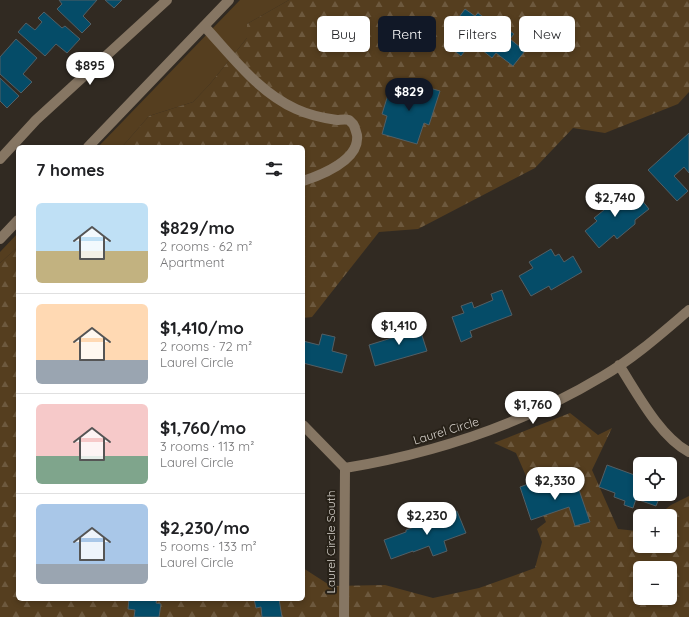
<!DOCTYPE html>
<html lang="en">
<head>
<meta charset="utf-8">
<style>
	body { margin:0; font-family:Quicksand,sans-serif; background:#f6f6f6; color:#202124; height:100vh; display:flex; flex-direction:column; font-size:15px; white-space:nowrap }
	* { box-sizing:border-box; margin:0 }
	p { font-size:13px; color:#757577 }
	.icon { flex:none; width:22px; height:22px; fill:none; stroke:currentColor; stroke-width:2; stroke-linecap:round; stroke-linejoin:round }
	.map { position:relative; flex:1; overflow:hidden }
	.panel { position:absolute; left:16px; top:145px; width:289px; height:456px; display:flex; flex-direction:column; background:#fff; border-radius:6px; box-shadow:0 2px 6px #0003 }
	.panel>* { flex:none }
	.banner { position:absolute; left:317px; top:16px; width:312px; height:36px; display:flex; gap:8px }
	.buttons { position:absolute; left:633px; top:457px; display:grid; gap:8px }
	.buttons a { display:grid; place-items:center; width:44px; height:44px; border-radius:6px; background:#fff; box-shadow:0 2px 6px #0003; font-size:20px }
	.price { position:absolute; translate:-50% -34px; padding:0 9px; border-radius:14px; background:#fff; color:#222; font-size:13px; line-height:26px; filter:drop-shadow(0 1px 2px #0008) }
	.price::after { content:''; position:absolute; left:50%; top:24px; width:12px; height:9px; margin-left:-6px; background:inherit; clip-path:polygon(0 0,100% 0,50% 100%) }
	.price.on { background:#111827; color:#fff }
	ul { padding:0; list-style:none }
	li { display:flex; align-items:center; gap:12px; height:100px; padding:0 20px }
	li+li { border-top:1px solid #e0e0e0 }
	li span { display:grid; place-items:center; flex:none; width:112px; height:80px; border-radius:6px; color:#555 }
	li>.icon { margin-inline-start:auto }
	span .icon { width:48px; height:48px; fill:#fffc; stroke-width:1 }
	li b { font-size:17px }
	h2 { display:flex; justify-content:space-between; align-items:center; height:48px; padding:0 20px; font-size:17px }
	.pill { padding:0 14px; border-radius:6px; background:#fff; box-shadow:0 2px 6px #0003; font-size:14px; line-height:36px }
	.pill.on { background:#111827; color:#fff }
	.map>svg:first-child { display:block }
	.green { fill:#553e1f }
	.forest { fill:url(#forest-firs); fill-rule:evenodd }
	.building { fill:#054c68; stroke:#535f65 }
	.lines { fill:none; stroke-linecap:round; stroke-linejoin:round }
	.minor { stroke:#867663; stroke-width:10 }
	.labels { text-anchor:middle; stroke-width:4; stroke-linejoin:round; paint-order:stroke }
	.street-label { font-size:12px; fill:#d9d4ce; stroke:#272118 }
</style>
</head>
<body>
<div class="map">
<svg width="689" height="617" viewBox="0 0 689 617">
	<defs>
		<pattern id="forest-firs" width="22" height="20" patternUnits="userSpaceOnUse"><rect width="22" height="20" fill="#553e1f"/><path d="M5 1l3.5 6h-7zM16 11l3.5 6h-7z" fill="#6d593e"/></pattern>
	</defs>
	<rect width="100%" height="100%" fill="#312a22"/>
	<path class="green" d="M 240,0 L 289,0 L 247,24 L 247,38 L 210,84 L 193,102 L 149,116 L 122,147 L 98,147 Z
		M 18,233 L 18,247 L 0,263 L 0,252 Z"/>
	<path class="forest" d="M 289,0 L 689,0 L 689,92 L 678,104 L 605,133 L 573,128 L 535,168 L 418,229 L 379,232 L 312,317 L 303,318 L 303,147 L 122,147 L 149,116 L 193,102 L 210,84 L 247,38 L 247,24 Z
		M 18,247 L 18,599 L 303,599 L 303,568 L 331,586 L 385,585 L 433,598 L 479,588 L 535,568 L 542,542 L 537,529 L 546,522 L 516,453 L 494,443 L 570,413 L 598,435 L 612,428 L 592,470 L 618,529 L 637,531 L 640,529 L 640,546 L 670,546 L 670,516 L 657,516 L 671,505 L 689,496 L 689,617 L 0,617 L 0,263 ZM 640,568 L 670,568 L 670,598 L 640,598 Z"/>
	<path class="building" d="M 59,0 L 97,0 L 83,16 L 91,24 L 82,33 L 57,9 L 62,4 Z
		M 105,0 L 122,0 L 114,8 Z
		M 465,9 L 475,16 L 478,13 L 498,28 L 501,24 L 514,34 L 510,39 L 525,51 L 513,66 L 496,53 L 492,58 L 472,42 L 461,56 L 444,43 L 455,29 L 453,25 Z
		M 44,12 L 62,28 L 65,26 L 80,39 L 67,53 L 56,44 L 45,56 L 18,32 L 26,23 L 35,30 L 42,22 L 38,18 Z
		M 16,39 L 37,58 L 23,74 L 32,82 L 21,93 L 0,74 L 0,57 Z
		M 0,78 L 19,96 L 7,108 L 0,101 Z
		M 416,84 L 440,91 L 429,125 L 424,123 L 417,144 L 382,134 L 387,116 L 382,114 L 391,85 L 414,92 Z
		M 689,133 L 689,173 L 684,167 L 674,176 L 688,191 L 677,201 L 648,170 Z
		M 613,191 L 624,205 L 637,194 L 649,209 L 635,220 L 635,224 L 617,239 L 614,235 L 599,248 L 585,231 L 597,221 L 594,218 L 604,210 L 598,203 Z
		M 551,249 L 555,256 L 559,254 L 564,262 L 573,256 L 582,272 L 551,290 L 549,286 L 531,296 L 519,276 L 533,268 L 529,262 Z
		M 502,290 L 512,315 L 470,331 L 472,337 L 461,342 L 452,317 L 464,313 L 461,306 L 472,302 L 474,308 L 493,300 L 491,294 Z
		M 418,323 L 427,351 L 375,366 L 369,345 L 401,335 L 398,328 Z
		M 322,334 L 335,337 L 332,351 L 347,355 L 342,373 L 303,363 L 303,341 L 319,345 Z
		M 607,465 L 640,477 L 638,483 L 640,484 L 640,494 L 661,494 L 656,506 L 636,499 L 633,508 L 624,505 L 625,501 L 614,497 L 615,493 L 599,487 Z
		M 539,480 L 544,492 L 576,481 L 590,522 L 575,526 L 569,507 L 531,520 L 520,487 Z
		M 457,511 L 466,533 L 444,541 L 447,551 L 433,556 L 429,546 L 413,552 L 413,551 L 391,559 L 384,540 L 406,532 L 406,530 Z
		M 129,599 L 157,599 L 156,603 L 161,604 L 159,617 L 134,617 L 135,610 L 128,609 Z
		M 254,599 L 279,599 L 282,617 L 262,617 L 261,607 L 256,608 Z"/>
	<g class="lines">
		<path class="minor" d="M 204,26 C 232,56 258,92 296,109 C 309,115 322,118 337,120 C 340,120 345,119 349,120 C 349,120 353,124 353,124 C 355,127 356,132 357,135 C 360,160 321,175 303,181
			M 88,147 L 229,0
			M 0,159 L 36,120 L 167,0
			M 0,239 L 18,220
			M 619,365 C 637,393 660,437 689,452
			M 303,425 L 345,468
			M 345,468 C 436,453 523,424 603,376 C 634,358 662,333 689,310
			M 344,617 L 345,468"/>
	</g>
	<g class="labels">
		<g class="street-label">
			<text transform="translate(446 431) rotate(-17)" y="4">Laurel Circle</text>
			<text transform="translate(331 542) rotate(-90)" y="4">Laurel Circle South</text>
		</g>
	</g>
</svg>
<div class="buttons">
<a><svg class="icon" aria-label="locate" viewBox="0 0 24 24"><circle cx="12" cy="12" r="6"/><path d="M12 2v4M12 18v4M2 12h4M18 12h4"/></svg></a>
<a>+</a>
<a>−</a>
</div>
<b class="price" style="left:90px;top:86px">$895</b>
<b class="price on" style="left:409px;top:112px">$829</b>
<b class="price" style="left:615px;top:218px">$2,740</b>
<b class="price" style="left:399px;top:346px">$1,410</b>
<b class="price" style="left:533px;top:425px">$1,760</b>
<b class="price" style="left:555px;top:501px">$2,330</b>
<b class="price" style="left:427px;top:536px">$2,230</b>
<div class="banner">
<a class="pill">Buy</a>
<a class="pill on">Rent</a>
<a class="pill">Filters</a>
<a class="pill">New</a>
</div>
<section class="panel">
<h2>7 homes<svg class="icon" aria-label="filters" viewBox="0 0 24 24"><path d="M4 7h16M4 17h16"/><circle cx="9" cy="7" r="2"/><circle cx="15" cy="17" r="2"/></svg></h2>
<ul>
<li><span style="background:linear-gradient(#bfe0f5 60%,#c2b280 0)"><svg class="icon" aria-label="home" viewBox="0 0 24 24"><path d="M3 11l9-7 9 7M6 9v11h12V9"/></svg></span><div><b>$829/mo</b><p>2 rooms · 62 m²</p><p>Apartment</p></div></li>
<li><span style="background:linear-gradient(#ffd9b3 70%,#9aa5b1 0)"><svg class="icon" aria-label="home" viewBox="0 0 24 24"><path d="M3 11l9-7 9 7M6 9v11h12V9"/></svg></span><div><b>$1,410/mo</b><p>2 rooms · 72 m²</p><p>Laurel Circle</p></div></li>
<li><span style="background:linear-gradient(#f6c9c9 65%,#7fa58c 0)"><svg class="icon" aria-label="home" viewBox="0 0 24 24"><path d="M3 11l9-7 9 7M6 9v11h12V9"/></svg></span><div><b>$1,760/mo</b><p>3 rooms · 113 m²</p><p>Laurel Circle</p></div></li>
<li><span style="background:linear-gradient(#a9c7e8 75%,#9aa5b1 0)"><svg class="icon" aria-label="home" viewBox="0 0 24 24"><path d="M3 11l9-7 9 7M6 9v11h12V9"/></svg></span><div><b>$2,230/mo</b><p>5 rooms · 133 m²</p><p>Laurel Circle</p></div></li>
</ul>
</section>
</div>
</body>
</html>
